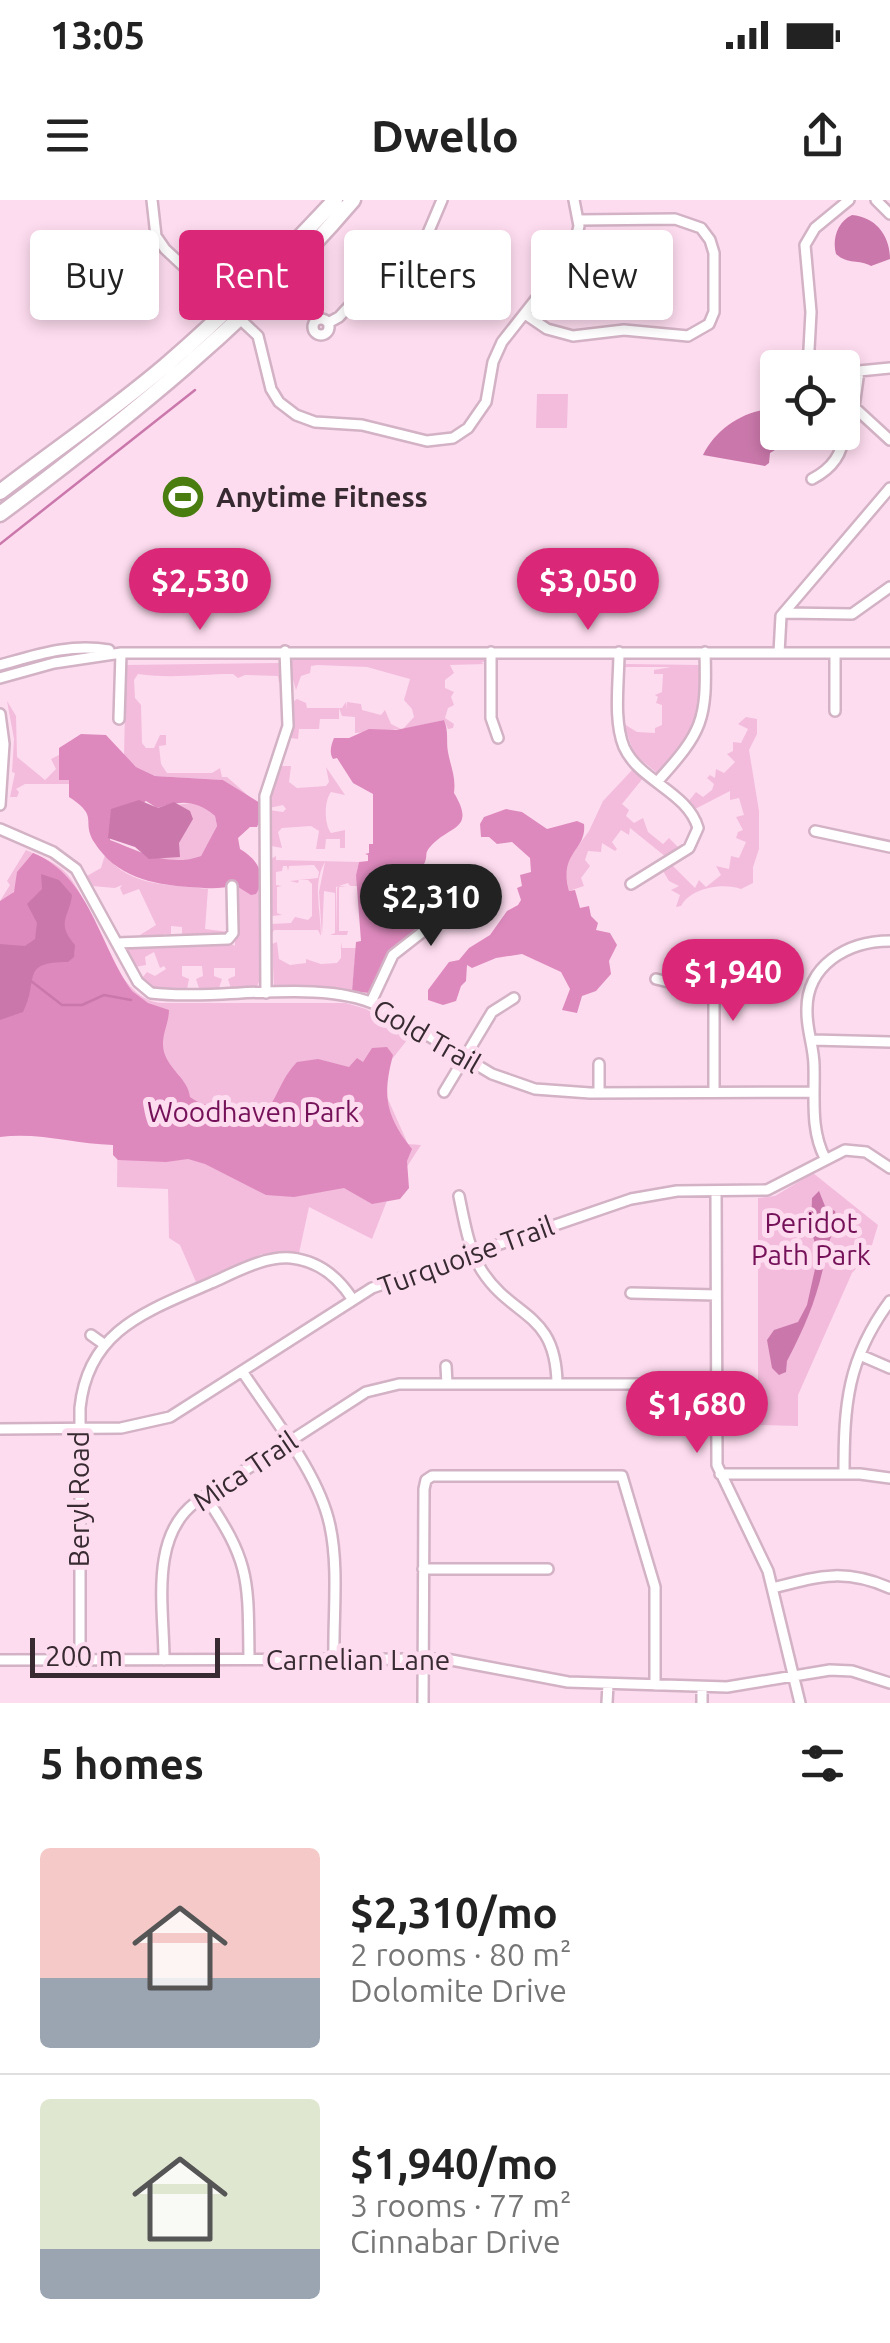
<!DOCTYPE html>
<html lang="en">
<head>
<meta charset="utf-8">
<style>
	body { margin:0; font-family:Ubuntu,sans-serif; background:#f6f6f6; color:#222; height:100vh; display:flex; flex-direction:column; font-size:38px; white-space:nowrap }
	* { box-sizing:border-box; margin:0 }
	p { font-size:32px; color:#767676 }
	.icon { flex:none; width:55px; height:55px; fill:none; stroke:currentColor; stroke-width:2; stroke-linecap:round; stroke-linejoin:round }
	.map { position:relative; height:1503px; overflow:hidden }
	.details { display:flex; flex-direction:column; background:#fff; flex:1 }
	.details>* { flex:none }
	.top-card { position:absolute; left:30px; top:30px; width:830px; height:90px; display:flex; gap:20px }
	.fabs { position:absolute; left:760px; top:150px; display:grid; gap:20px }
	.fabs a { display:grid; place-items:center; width:100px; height:100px; border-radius:10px; background:#fff; box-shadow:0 5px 15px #0003; font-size:50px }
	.scale { position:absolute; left:30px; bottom:25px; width:190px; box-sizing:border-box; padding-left:10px; border:5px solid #372a31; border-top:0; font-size:28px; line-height:35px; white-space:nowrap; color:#372a31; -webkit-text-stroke:8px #fddcef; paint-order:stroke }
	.price { position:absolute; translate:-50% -85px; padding:0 22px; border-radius:35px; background:#db2777; color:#fff; font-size:32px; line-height:65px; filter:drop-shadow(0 2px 5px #0008) }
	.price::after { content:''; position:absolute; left:50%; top:60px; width:30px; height:22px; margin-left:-15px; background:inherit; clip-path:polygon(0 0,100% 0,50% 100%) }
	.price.on { background:#222; color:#fff }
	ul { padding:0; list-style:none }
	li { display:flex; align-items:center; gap:30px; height:250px; padding:0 40px }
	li+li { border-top:2px solid #e0e0e0 }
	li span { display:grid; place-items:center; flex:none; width:280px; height:200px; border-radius:10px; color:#555 }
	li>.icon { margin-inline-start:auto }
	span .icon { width:120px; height:120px; fill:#fffc; stroke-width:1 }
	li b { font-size:42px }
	h2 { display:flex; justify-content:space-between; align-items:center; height:120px; padding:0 40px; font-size:42px }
	.tag { padding:0 35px; border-radius:10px; background:#fff; box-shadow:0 5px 15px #0003; font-size:35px; line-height:90px }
	.tag.on { background:#db2777; color:#fff }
	.status { display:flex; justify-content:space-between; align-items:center; height:70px; padding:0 50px; background:#fff; direction:ltr }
	.status svg { height:28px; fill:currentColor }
	header { display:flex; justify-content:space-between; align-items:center; height:130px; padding:0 40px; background:#fff; font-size:45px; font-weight:700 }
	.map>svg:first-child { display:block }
	.green { fill:#f3bcdc }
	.forest { fill:#dd89bd; fill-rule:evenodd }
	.water { fill:#ca78ab }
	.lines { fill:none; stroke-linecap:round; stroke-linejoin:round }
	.stream { stroke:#ca78ab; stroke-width:2.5 }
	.minor-casing { stroke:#d2b2c4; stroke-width:14 }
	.highway-casing { stroke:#d2b2c4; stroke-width:19 }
	.minor { stroke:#fff; stroke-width:9 }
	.highway { stroke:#fff; stroke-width:14 }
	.labels { text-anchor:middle; stroke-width:10; stroke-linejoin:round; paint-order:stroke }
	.poi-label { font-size:28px; font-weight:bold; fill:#372a31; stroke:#fddcef; text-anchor:start }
	.street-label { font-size:28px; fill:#372a31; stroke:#fddcef }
	.park-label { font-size:28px; fill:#751158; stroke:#fddcef }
</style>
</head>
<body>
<div class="status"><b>13:05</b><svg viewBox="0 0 49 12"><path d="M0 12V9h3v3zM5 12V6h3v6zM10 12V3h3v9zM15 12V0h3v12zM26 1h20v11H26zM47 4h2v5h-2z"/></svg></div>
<header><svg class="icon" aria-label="menu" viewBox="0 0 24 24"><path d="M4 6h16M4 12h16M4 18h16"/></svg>Dwello<svg class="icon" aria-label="share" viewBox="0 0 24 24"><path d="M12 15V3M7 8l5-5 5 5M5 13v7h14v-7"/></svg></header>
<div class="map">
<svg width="890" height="1503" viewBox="0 0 890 1503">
	<rect width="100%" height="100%" fill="#fddcef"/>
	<path class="green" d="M 537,194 L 568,194 L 567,228 L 536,228 Z
		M 291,458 L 482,459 L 486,461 L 481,463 L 486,464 L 450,465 L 454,473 L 445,480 L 445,488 L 454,492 L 451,497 L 454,505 L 448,508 L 445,518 L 454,524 L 453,528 L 448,529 L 444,520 L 403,529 L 414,517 L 412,509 L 404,500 L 410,479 L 367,467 L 317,465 L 311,466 L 310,473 L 301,476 L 296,490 L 288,462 Z
		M 279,463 L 281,481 L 279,483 L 278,476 L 245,475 L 238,478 L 233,474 C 200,474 173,479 138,474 L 134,480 L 135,498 L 141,505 L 142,543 L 146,548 L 154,548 L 160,535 L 166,535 L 166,545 L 159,546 L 161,564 L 167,573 L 212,573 L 220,568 L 222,577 L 227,577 L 252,599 L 223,580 L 155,576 L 136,567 L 124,556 L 126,465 Z
		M 626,464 L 701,465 C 700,512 696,541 657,573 L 634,554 L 624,524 L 637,532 L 655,533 L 655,528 L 662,525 L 662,505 L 656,503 L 658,497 L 655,495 L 662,492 L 663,474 L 654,474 L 654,470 L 671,467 L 624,467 Z
		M 297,499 L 306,503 L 307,508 L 342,508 L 346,502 L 347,509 L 347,502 L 361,504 L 362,510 L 381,515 L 385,510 L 391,524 L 401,529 L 355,533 L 355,517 L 342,516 L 339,508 L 339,519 L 320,519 L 319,529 L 299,529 L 298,539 L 291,538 L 294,501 Z
		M 7,501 L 16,516 L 17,557 L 45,580 L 56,569 L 51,559 L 59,555 L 59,579 L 69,580 L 69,584 L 25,584 L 16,589 L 19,592 L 17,597 L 10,597 L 15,573 L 12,572 L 14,539 Z
		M 746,517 L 757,519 L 757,534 L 749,550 L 759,611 L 759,649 L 753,667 L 753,683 L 741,689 C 723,682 690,688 681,706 L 676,707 L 680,695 L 671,690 L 679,686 L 669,681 L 663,671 L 672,665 L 695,688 L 699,680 L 706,687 L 721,675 L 716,666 L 729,669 L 731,656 L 739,658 L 746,642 L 736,638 L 738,632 L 743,630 L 736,617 L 744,615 L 739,598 L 730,600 L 730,591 L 695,609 L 688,602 L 696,592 L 703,597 L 712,590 L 714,584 L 707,578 L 710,575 L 715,578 L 716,569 L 724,573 L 735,562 L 727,554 L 733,551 L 733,542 L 741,543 L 748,529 L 738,524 Z
		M 280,566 L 291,566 L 289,582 L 297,588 L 326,586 L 329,582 L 326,567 L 345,595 L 331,592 C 324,601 324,624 331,633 L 345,630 L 345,648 L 340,648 L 340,639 L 326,639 L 325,649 L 316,649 L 319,631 L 311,626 L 282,628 L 278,632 L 282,648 L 271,646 L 269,610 L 283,612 L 286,609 L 283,605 L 269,608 L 271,587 Z
		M 634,568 L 644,577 L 622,604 L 629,610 L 626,616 L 634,623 L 643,618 L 648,632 L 663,644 L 669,638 L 680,649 L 666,657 L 630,628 L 629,635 L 621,630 L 612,642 L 617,649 L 615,651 L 602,643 L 601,652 L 588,651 L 585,660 L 590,666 L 581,678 L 584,686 L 569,691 L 565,671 L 570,657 L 589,631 L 603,601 Z
		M 192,603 L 201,604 L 215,616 L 217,626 L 201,656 L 186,660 L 161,660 L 109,613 Z
		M 26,650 C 41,657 56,662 67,674 C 97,708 112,800 162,803 L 346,803 L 366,809 L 411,835 L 378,877 L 408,944 L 421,945 L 390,993 L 372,1039 L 309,1007 L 299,1053 L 262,1054 L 196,1082 L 180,1045 L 169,1038 L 168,989 L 117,987 L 118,898 L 16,687 L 12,695 L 0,701 L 10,685 L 7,681 Z
		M 105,655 C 131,688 171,684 208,689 L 205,729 L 229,732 L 226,736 L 225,733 L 200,733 L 199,736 L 182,737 L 182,727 L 171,726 L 171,734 L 164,734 L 162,738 L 141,739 L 140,735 L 156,725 L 139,689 L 123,695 L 120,688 L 122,685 L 115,688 L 92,686 L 87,676 L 101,668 Z
		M 276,656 L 276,660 L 359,662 L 356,675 L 359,686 L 350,686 L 348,683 L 336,687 L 337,733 L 337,688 L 338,686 L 347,686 L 339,687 L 339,731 L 348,731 L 347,735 L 330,735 L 335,733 L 335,693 L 324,691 L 322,736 L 319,692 L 325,662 C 312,684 321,711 321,736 L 318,730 L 274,730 L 271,735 L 271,724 L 291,723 L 295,717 L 308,720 L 312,716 L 312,684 L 308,680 L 299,680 L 298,683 L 290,681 L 318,678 L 319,672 L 314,665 L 289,666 L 288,671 L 287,666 L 283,666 L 282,671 L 276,672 L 276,685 L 282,686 L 277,687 L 277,713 L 282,715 L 272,716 L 269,660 Z
		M 261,683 L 262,776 L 256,788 L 231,788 L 228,779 L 235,776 L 235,768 L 214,768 L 214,776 L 222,779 L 219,788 L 199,788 L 196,779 L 203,776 L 202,766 L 182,766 L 182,776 L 189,779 L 187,789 C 170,789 153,793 142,778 L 147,772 L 155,776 L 166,769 L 164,766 L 160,768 L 154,752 L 145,757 L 146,765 L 135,767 L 126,747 L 230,743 L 235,746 L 235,685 L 241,688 Z
		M 277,742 L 279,759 L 290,765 L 306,763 L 306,759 L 321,764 L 337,763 L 341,758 L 341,742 L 342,748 L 356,748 L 352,791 L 274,788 L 272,744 Z
		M 813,973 L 878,1025 L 869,1055 L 852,1073 L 798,1195 L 798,1226 L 758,1225 L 758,998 L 775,996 Z"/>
	<path class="forest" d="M 444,520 C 449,532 446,541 448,552 C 451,568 456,577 454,593 C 477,631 448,625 430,647 C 424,654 428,654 425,662 C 418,676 412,682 412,698 L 429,720 L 390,751 L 369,793 L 352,791 L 356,742 L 361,741 L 356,675 L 359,662 L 368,661 L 368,655 L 365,654 L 369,653 L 369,644 L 373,644 L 373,594 L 353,583 L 337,558 L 333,559 C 329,553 331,545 334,538 L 349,538 L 369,529 L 396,530 Z
		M 81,534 L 106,535 L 136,567 L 155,576 L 223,580 L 260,603 L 260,620 L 257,627 L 250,627 L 238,638 L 240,649 C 257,659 268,675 256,694 L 251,695 L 235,685 C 219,690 206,688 189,687 C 151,684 116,677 94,642 C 81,620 100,617 69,597 L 69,580 L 59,580 L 59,548 ZM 146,601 L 157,608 C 180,601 195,599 215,616 L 217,626 L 201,656 C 167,668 140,651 110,640 L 110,626 Z
		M 506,609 L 522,612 L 547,629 L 577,621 L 584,624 C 587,651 558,652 569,691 L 575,690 L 580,708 L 589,706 L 591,716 L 598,723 L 596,730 L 610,733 L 617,745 L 609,761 L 611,774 L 596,791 L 582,796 L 577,813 L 562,810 L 570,789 L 561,772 L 522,754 L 496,758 L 472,768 L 467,765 L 466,781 L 461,786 L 456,801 L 443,805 L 428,800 L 428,790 L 449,762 L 459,760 L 469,748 L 490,735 L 507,711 L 518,705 L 521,700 L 517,688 L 522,686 L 520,675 L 531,672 L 530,658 L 512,642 L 497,644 L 489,637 L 481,637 L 480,624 L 484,617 Z
		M 33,653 C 90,676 99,745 132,791 L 148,803 L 169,810 C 169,824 160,837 164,852 C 170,871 188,879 190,897 C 202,906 214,906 228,910 C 282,924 268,892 297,862 L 318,859 L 349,867 L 357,858 L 363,862 L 372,848 L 387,847 L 393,855 C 383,894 384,914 412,949 L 407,961 L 409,988 L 400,999 L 372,1004 L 344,988 L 294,997 L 266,995 L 205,964 L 188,959 L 166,962 L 118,960 L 113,955 L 113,945 C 74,944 39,932 0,937 L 0,701 L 14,692 L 17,672 Z"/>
	<path class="water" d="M 852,15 C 876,17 890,36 890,59 L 871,66 C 859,59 848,65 836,54 C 832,40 837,22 852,15 Z
		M 770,209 L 777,211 L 778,232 L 786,233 L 781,238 L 780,247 L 770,253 L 769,263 L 765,266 L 703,255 C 716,229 742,212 770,209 Z
		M 139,600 L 158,608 L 174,602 L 190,611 L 193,619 L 179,643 L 180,657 L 149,659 L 135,647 L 108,638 L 111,609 Z
		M 41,674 L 59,680 L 72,695 C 70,716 55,722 75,745 L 74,757 L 68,762 C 19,762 40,779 23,812 L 0,820 L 0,744 L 25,746 L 35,739 L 37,723 L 27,704 L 42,689 Z
		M 819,991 L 825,1006 L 835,1011 C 839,1026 830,1035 827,1049 C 819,1093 808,1121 787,1161 L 786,1172 L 779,1175 L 772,1168 L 767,1140 L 774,1130 L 798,1122 L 807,1105 L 815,1069 L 817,1050 L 811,1030 L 812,998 Z"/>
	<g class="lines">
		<path class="stream" d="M 0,344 L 195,190
			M 31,781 L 62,805 L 82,805 L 104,795 L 131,800"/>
		<g class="minor-casing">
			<path id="minor" d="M 152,0 L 156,36 L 165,49 L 258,136 L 271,189 L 279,202 L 296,215 L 315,222 L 362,225 L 427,241 L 453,238 L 468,228 L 486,202 L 493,162 L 502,142 L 573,52 L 579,26 L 574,0
				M 876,0 L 890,14
				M 525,114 L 547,129 L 573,136 L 624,130 L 688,136 L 709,124 L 714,112 L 714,53 L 710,40 L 701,28 L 675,19 L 579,20
				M313 127a8 8 0 1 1 16 0a8 8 0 1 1-16 0Z
				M 328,123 L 339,117 L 365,89 L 413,58 L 428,33 L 442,0
				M 808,168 L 811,112 L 805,45 L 815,28 L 849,0
				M 890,168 L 859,171 L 854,207 L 890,240
				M 812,279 C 835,267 847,249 842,222
				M 784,413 L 852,414 L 890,387
				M 491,452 L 491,518 L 498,538
				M 619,452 C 619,482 613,520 624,547 C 639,581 688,592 698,628 L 689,648 L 631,684
				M 779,453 L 781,416 L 890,288
				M 0,465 C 36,455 71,443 109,450
				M 0,478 L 54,463 L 121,453 L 890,453
				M 835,511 L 835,453
				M 0,514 L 4,544 L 0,605
				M 119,519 L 121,453
				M 657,582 C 703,531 707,521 705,452
				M 0,629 L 53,652 L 76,669 L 138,782 L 151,793 C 216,801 321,778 377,805 L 492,874 L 535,889 L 590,893 L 814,892
				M 815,631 L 890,647
				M 117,743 L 228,739 L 233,733 L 232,686
				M 656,779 L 689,787 L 713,788
				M 266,793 L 265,596 L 288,526 L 285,451
				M 371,802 L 393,755 L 457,705 L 468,688
				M 812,840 L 890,842
				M 599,864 L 599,892
				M 444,892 L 492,812 L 514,798
				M 714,892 L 714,766 L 723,747
				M 825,958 C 810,930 815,897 814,866 C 814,848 807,831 807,813 C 805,765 848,741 890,741
				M 716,991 L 717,1265 L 768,1371 L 800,1503
				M 459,996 C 464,1020 469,1051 482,1071 C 513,1119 556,1111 557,1184
				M 631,1093 L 716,1095
				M 91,1135 L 105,1145
				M 860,1155 L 890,1168
				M 446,1166 L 447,1184
				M 242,1171 C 272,1217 319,1273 330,1326 C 339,1368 333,1416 334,1459
				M 0,1229 L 121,1228 L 170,1217 L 372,1088 L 631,999 L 677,991 L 767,990 L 845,950 L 866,952 L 890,968
				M 720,1274 L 860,1274 L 890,1278
				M 844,1274 C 844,1205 847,1159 890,1101
				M 205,1296 C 251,1363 248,1380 249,1459
				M 423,1369 L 548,1369
				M 773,1388 C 819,1376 844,1368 890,1388
				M 0,1460 L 446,1459 L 568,1482 L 727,1487 L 830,1470 L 852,1471 L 890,1483
				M 80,1460 L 80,1208 C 88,1129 148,1111 211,1083 C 236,1072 264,1056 291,1058 C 319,1061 339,1078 353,1100
				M 164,1460 C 164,1408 149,1337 196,1302 L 366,1192 L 399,1184 L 716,1184
				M 423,1503 L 424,1289 L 426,1280 L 432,1276 L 622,1276 L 655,1387 L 655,1485
				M 607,1503 L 608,1484
				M 702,1503 L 702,1487"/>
		</g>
		<g class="highway-casing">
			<path id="highway" d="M 0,292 C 55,250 112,211 165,166 C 226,114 281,58 335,0
				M 0,314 C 126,220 251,120 353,0"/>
		</g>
		<use href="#minor" class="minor"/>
		<use href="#highway" class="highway"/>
	</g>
	<defs>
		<g id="stadium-disc" transform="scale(2.25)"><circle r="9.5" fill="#497d0f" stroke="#fddcef"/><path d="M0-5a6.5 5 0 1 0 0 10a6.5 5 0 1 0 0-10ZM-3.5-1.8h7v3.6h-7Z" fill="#fff"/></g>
	</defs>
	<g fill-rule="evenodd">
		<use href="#stadium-disc" x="183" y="297"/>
	</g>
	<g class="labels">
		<g class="poi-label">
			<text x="216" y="307">Anytime Fitness</text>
		</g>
		<g class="street-label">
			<text transform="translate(427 836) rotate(30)" y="10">Gold Trail</text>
			<text transform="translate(466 1056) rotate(-20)" y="10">Turquoise Trail</text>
			<text transform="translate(245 1271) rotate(-34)" y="10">Mica Trail</text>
			<text transform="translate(79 1299) rotate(-90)" y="10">Beryl Road</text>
			<text x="358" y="1470">Carnelian Lane</text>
		</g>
		<g class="park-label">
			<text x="253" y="922">Woodhaven Park</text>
			<text x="811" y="1033">Peridot<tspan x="811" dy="32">Path Park</tspan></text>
		</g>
	</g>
</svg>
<div class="fabs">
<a><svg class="icon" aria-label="locate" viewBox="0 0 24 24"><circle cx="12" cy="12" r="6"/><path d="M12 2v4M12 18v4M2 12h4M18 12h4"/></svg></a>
</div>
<div class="scale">200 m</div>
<b class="price" style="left:200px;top:433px">$2,530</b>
<b class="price" style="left:588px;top:433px">$3,050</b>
<b class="price on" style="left:431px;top:749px">$2,310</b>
<b class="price" style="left:733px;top:824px">$1,940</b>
<b class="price" style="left:697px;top:1256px">$1,680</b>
<div class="top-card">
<a class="tag">Buy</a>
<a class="tag on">Rent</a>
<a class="tag">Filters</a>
<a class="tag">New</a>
</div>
</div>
<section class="details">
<h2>5 homes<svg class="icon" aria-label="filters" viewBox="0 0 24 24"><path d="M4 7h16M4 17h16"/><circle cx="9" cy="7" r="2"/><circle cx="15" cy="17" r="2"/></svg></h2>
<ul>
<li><span style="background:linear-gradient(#f6c9c9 65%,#9aa5b1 0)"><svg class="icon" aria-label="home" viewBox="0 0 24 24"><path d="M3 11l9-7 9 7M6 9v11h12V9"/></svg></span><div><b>$2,310/mo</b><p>2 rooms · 80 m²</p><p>Dolomite Drive</p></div></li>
<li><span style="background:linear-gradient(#dfe7d0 75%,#9aa5b1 0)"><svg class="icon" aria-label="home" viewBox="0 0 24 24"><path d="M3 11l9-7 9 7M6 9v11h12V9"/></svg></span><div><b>$1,940/mo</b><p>3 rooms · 77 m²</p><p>Cinnabar Drive</p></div></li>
</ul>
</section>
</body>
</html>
